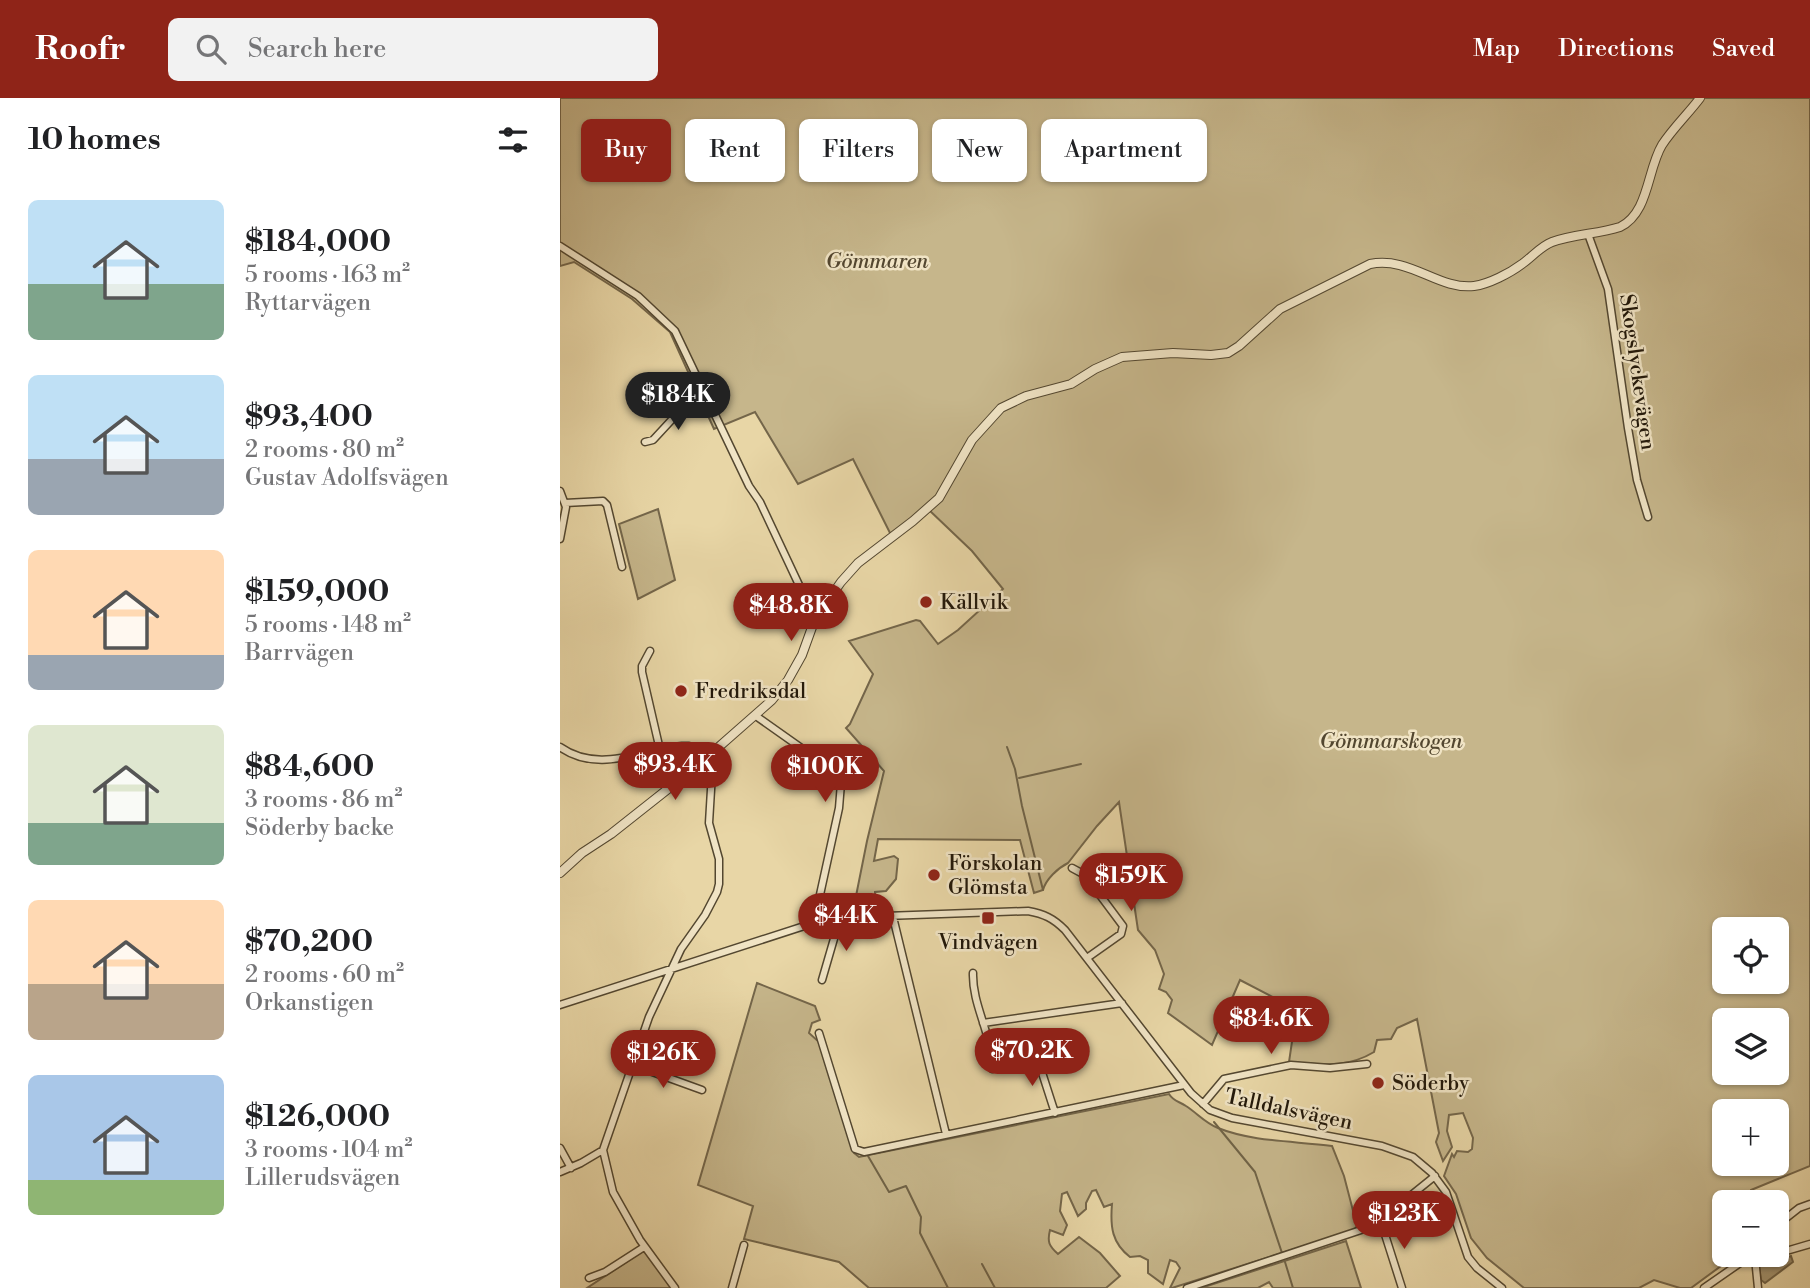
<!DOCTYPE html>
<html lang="en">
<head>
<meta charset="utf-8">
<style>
	body { margin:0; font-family:"Libre Bodoni",serif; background:#f2f2f2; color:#202124; height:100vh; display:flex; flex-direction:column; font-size:26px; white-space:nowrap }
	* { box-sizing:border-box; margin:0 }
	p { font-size:23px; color:#757577 }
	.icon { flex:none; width:38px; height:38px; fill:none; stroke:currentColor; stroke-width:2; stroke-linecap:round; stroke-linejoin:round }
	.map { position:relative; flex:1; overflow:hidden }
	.side { display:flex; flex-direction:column; background:#fff; width:560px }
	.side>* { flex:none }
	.top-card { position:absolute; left:21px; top:21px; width:665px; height:63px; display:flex; gap:14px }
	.buttons { position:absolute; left:1152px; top:819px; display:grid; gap:14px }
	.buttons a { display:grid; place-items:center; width:77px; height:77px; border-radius:10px; background:#fff; box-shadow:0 2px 5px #0004; font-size:35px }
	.price { position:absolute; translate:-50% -60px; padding:0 16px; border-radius:24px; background:#8f2418; color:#fff; font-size:23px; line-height:46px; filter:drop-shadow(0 2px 4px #0008) }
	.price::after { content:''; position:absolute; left:50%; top:42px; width:21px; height:16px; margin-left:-10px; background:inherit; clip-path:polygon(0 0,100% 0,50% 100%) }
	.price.active { background:#222; color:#fff }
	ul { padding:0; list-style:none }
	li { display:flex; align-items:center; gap:21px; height:175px; padding:0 28px }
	li span { display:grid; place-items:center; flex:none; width:196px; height:140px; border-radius:10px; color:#555 }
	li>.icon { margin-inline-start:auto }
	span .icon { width:84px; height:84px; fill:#fffc; stroke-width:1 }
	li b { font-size:30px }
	h2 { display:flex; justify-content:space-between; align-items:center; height:84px; padding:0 28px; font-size:30px }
	.tag { padding:0 24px; border-radius:10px; background:#fff; box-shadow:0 2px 5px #0004; font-size:24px; line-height:63px }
	.tag.active { background:#8f2418; color:#fff }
	header { display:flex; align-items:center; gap:42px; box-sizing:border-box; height:98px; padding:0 35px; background:#8f2418; color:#fff }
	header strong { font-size:33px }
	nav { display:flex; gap:38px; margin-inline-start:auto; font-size:24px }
	.search { width:490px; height:63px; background:#f2f2f2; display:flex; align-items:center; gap:18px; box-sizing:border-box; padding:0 24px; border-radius:10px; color:#757577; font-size:26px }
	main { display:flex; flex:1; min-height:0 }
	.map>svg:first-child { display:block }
	.green { fill:#c6b68b; stroke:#74664a; stroke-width:2; fill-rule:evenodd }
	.water { fill:#a49571; stroke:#706347; stroke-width:2 }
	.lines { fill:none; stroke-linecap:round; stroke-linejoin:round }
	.stream { stroke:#706347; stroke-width:2 }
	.minor-casing { stroke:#534730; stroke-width:9 }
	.tertiary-casing { stroke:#534730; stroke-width:10 }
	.minor { stroke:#f0e4c5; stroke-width:6 }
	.tertiary { stroke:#f0e4c5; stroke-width:8 }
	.poi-dot { fill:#8f2418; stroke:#f0e4c5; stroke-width:2.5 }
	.labels { text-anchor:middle; stroke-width:5; stroke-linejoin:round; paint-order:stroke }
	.park-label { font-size:21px; font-style:italic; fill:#534730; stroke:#f0e4c5 }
	.street-label { font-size:21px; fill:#211709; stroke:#f0e4c5 }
	.poi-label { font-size:21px; fill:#211709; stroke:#f0e4c5; text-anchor:start }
</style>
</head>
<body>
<header>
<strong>Roofr</strong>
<div class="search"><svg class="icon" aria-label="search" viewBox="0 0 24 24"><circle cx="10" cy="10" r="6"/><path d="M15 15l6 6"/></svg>Search here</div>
<nav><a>Map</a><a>Directions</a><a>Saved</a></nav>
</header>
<main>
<section class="side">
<h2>10 homes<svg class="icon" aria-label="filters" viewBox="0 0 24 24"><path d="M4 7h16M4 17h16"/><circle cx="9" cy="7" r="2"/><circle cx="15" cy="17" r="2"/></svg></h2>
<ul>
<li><span style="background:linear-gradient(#bfe0f5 60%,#7fa58c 0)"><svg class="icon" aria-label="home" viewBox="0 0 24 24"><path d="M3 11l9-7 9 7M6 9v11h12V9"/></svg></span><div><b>$184,000</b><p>5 rooms · 163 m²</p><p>Ryttarvägen</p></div></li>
<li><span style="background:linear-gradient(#bfe0f5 60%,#9aa5b1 0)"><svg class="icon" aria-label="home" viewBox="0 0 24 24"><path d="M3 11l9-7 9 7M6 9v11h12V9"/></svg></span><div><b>$93,400</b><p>2 rooms · 80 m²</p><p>Gustav Adolfsvägen</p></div></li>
<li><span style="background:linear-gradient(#ffd9b3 75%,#9aa5b1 0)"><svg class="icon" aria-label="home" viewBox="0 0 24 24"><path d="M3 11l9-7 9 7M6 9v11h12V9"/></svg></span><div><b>$159,000</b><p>5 rooms · 148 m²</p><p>Barrvägen</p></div></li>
<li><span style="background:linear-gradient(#dfe7d0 70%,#7fa58c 0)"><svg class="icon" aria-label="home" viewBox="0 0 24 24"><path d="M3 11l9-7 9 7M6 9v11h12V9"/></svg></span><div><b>$84,600</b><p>3 rooms · 86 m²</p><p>Söderby backe</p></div></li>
<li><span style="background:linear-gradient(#ffd9b3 60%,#b9a48a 0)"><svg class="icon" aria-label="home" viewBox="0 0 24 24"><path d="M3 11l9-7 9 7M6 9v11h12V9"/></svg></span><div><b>$70,200</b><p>2 rooms · 60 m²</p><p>Orkanstigen</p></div></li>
<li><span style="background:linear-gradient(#a9c7e8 75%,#8fb573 0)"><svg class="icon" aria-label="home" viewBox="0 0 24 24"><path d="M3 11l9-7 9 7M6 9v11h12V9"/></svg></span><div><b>$126,000</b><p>3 rooms · 104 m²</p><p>Lillerudsvägen</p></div></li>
</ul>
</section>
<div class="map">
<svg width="1250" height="1190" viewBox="0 0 1250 1190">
	<rect width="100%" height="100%" fill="#e8d6a6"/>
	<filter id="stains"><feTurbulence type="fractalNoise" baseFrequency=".00286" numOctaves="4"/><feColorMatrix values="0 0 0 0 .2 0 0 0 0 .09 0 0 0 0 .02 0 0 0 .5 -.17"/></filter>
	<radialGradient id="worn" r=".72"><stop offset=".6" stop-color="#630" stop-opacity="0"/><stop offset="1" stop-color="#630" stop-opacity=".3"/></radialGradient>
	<path class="green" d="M 0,0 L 1250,0 L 1250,1068 L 1191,1092 L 1190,1104 L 1164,1104 L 1164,1157 L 1176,1157 L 1131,1190 L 1120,1190 L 1094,1182 L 1079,1190 L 964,1190 L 927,1160 L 911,1140 L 896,1096 L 884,1078 L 892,1056 L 894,1059 L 897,1053 L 908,1054 L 912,1051 L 913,1040 L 903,1015 L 889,1017 L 887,1033 L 892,1049 L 883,1063 L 876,1044 L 879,1035 L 857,921 L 837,930 L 831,941 L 817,942 L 814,954 C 786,971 761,966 729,964 L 734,930 L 726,906 L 680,882 L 652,947 L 608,915 L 612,902 L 606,894 L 599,891 L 604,876 L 595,852 L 578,832 L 559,704 L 537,728 L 508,765 C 498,770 486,781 483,792 L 474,795 L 460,742 L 318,741 L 314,763 L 334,758 L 338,761 L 336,781 L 326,793 L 315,794 L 315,813 L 293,813 L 307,743 L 324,673 L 286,630 L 290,626 L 313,576 L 289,543 L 356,522 L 360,523 L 378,546 L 398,532 L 443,491 L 412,453 L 368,411 L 332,439 L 293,361 L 238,386 L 195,314 L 154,331 L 110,234 L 72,201 L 14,164 L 0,168 ZM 1164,831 L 1216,831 L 1216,884 L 1164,884 ZM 1164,922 L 1216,922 L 1216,975 L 1164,975 ZM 1164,1013 L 1216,1013 L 1216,1066 L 1164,1066 Z
		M 98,411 L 115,482 L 78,501 L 59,426 Z
		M 197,885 L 255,908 L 260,922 L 252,925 L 249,935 L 259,944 L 294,1055 L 299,1059 L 609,996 C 614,1004 619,1003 626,1008 C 637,1015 645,1025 658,1030 C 693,1044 735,1043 772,1048 L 784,1078 L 797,1128 L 794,1132 L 612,1190 L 610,1190 L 620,1170 L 616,1164 L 610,1162 L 603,1186 L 588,1175 L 588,1162 L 580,1158 L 570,1159 C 552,1145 550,1129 552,1106 L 544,1109 L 536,1092 L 532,1093 L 526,1105 L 526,1111 L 518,1118 L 507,1094 L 502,1096 L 500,1113 L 507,1127 L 503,1137 L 490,1132 C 487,1144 489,1148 498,1156 L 519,1139 L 540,1155 L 560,1178 L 546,1190 L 309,1190 L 279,1164 L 184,1141 L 193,1108 L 138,1087 Z
		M 786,1143 L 801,1190 L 713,1190 L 709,1184 L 698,1190 L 641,1190 Z
		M 86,1151 L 115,1190 L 27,1190 Z"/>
	<path class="water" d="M 1231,1158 L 1233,1164 L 1205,1185 L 1201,1182 L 1199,1168 Z"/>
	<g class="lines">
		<path class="stream" d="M 447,649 L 455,671 L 462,708 L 483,792
			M 459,680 L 521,666
			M 654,1024 L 695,1074 L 722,1155
			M 308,1058 L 329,1094 L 346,1088 L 361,1119 L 360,1135 L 388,1190
			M 725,1164 L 733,1190
			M 422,1166 L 435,1190"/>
		<g class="minor-casing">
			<path id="minor" d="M 1028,136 L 1048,191 L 1068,330 L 1077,382 L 1088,419
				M 0,148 L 78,198 L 115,233 L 189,388 L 200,404 L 255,521
				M 85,344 L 93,342 L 118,315 L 145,296
				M 0,393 L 6,409 L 0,441
				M 5,405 L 43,403 L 47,407 L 62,469
				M 90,553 L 82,568 L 82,574 L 100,652
				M 196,618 L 271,671 L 281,685 L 279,710 L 254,824
				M 0,649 C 38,676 81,652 122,648 L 129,648 L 137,653
				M 512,770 L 525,777 L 563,828 L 561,836 L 527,860
				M 333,819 L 386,1036
				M 413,875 C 412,908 433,937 432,971
				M 262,882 L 280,820
				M 0,907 L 269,820 L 468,813 C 484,816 493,820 505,832 L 631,995 L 650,1012 L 672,1020 L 822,1048 L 853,1059 L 872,1075 L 886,1094 L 908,1159 L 917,1170 L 942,1190
				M 423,925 L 562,905
				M 259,935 L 295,1051 L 304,1054 L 624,987
				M 476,956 L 495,1015
				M 73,967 L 142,992
				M 643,1006 L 664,981 L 731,967 L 770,970 L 807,966
				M 0,1050 L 11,1070
				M 43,1052 L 53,1094 L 80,1142 L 115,1190
				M 0,1074 L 21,1065 L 43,1052 L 89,919 L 121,851 L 145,817 L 157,794 L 159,786 L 159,761 L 149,725 L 152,675 L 150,670
				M 821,1124 L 842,1190
				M 1216,1128 L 1239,1110 L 1250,1106
				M 1216,1156 L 1250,1146
				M 1195,1160 L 1198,1190
				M 29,1180 L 45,1174 L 84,1149
				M 172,1190 L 184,1147
				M 627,1190 L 813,1128 L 875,1078
				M 1144,1190 L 1180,1165 L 1212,1157"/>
		</g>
		<g class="tertiary-casing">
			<path id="tertiary" d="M 153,654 L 212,602 L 228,582 L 242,557 L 255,521 L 281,484 L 298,465 L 353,423 L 379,400 L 412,342 L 441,310 L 466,298 L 511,286 L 535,271 L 562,259 L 613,255 L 651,257 L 668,255 L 679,248 L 720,211 L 810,166 C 850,158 878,192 914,188 C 929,186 950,175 962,166 C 972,159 981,148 992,144 C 1014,136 1038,136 1060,129 C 1089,115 1087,72 1102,47 C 1113,30 1128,16 1140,0
				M 137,668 L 134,663 L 137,653 L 148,650 L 153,654
				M 137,668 L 144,671 L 154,667 L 156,661 L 153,654
				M 0,775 L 22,755 L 51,736 L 137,668"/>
		</g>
		<use href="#minor" class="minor"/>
		<use href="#tertiary" class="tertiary"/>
	</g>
	<g class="poi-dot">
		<circle cx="366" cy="504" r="7"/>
		<circle cx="121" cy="593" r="7"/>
		<circle cx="374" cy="777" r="7"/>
		<rect x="421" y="813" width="14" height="14" rx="3.5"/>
		<circle cx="818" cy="985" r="7"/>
	</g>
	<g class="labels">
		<g class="park-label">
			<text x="317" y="170">Gömmaren</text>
			<text x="831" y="650">Gömmarskogen</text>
		</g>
		<g class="street-label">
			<text transform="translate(1078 274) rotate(82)" y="7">Skogslyckevägen</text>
			<text transform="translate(729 1011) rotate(12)" y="7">Talldalsvägen</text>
		</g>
		<g class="poi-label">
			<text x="380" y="511">Källvik</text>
			<text x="135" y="600">Fredriksdal</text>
			<text x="388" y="772">Förskolan<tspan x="388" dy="24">Glömsta</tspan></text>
			<text x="428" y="851" text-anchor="middle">Vindvägen</text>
			<text x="832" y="992">Söderby</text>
		</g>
	</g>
	<rect width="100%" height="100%" filter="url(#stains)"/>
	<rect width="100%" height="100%" fill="url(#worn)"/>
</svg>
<div class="buttons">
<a><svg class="icon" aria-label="locate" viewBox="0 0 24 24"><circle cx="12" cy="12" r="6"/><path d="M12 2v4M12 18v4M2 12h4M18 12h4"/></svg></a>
<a><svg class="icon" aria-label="layers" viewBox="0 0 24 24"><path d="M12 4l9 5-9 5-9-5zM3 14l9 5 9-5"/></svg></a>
<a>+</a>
<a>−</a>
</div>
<b class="price active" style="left:118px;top:334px">$184K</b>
<b class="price" style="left:231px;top:545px">$48.8K</b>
<b class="price" style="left:115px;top:704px">$93.4K</b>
<b class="price" style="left:265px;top:706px">$100K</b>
<b class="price" style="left:571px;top:815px">$159K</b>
<b class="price" style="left:286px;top:855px">$44K</b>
<b class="price" style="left:711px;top:958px">$84.6K</b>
<b class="price" style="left:472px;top:990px">$70.2K</b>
<b class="price" style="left:103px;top:992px">$126K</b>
<b class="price" style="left:844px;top:1153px">$123K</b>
<div class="top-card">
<a class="tag active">Buy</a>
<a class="tag">Rent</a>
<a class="tag">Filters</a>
<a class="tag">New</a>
<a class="tag">Apartment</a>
</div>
</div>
</main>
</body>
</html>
